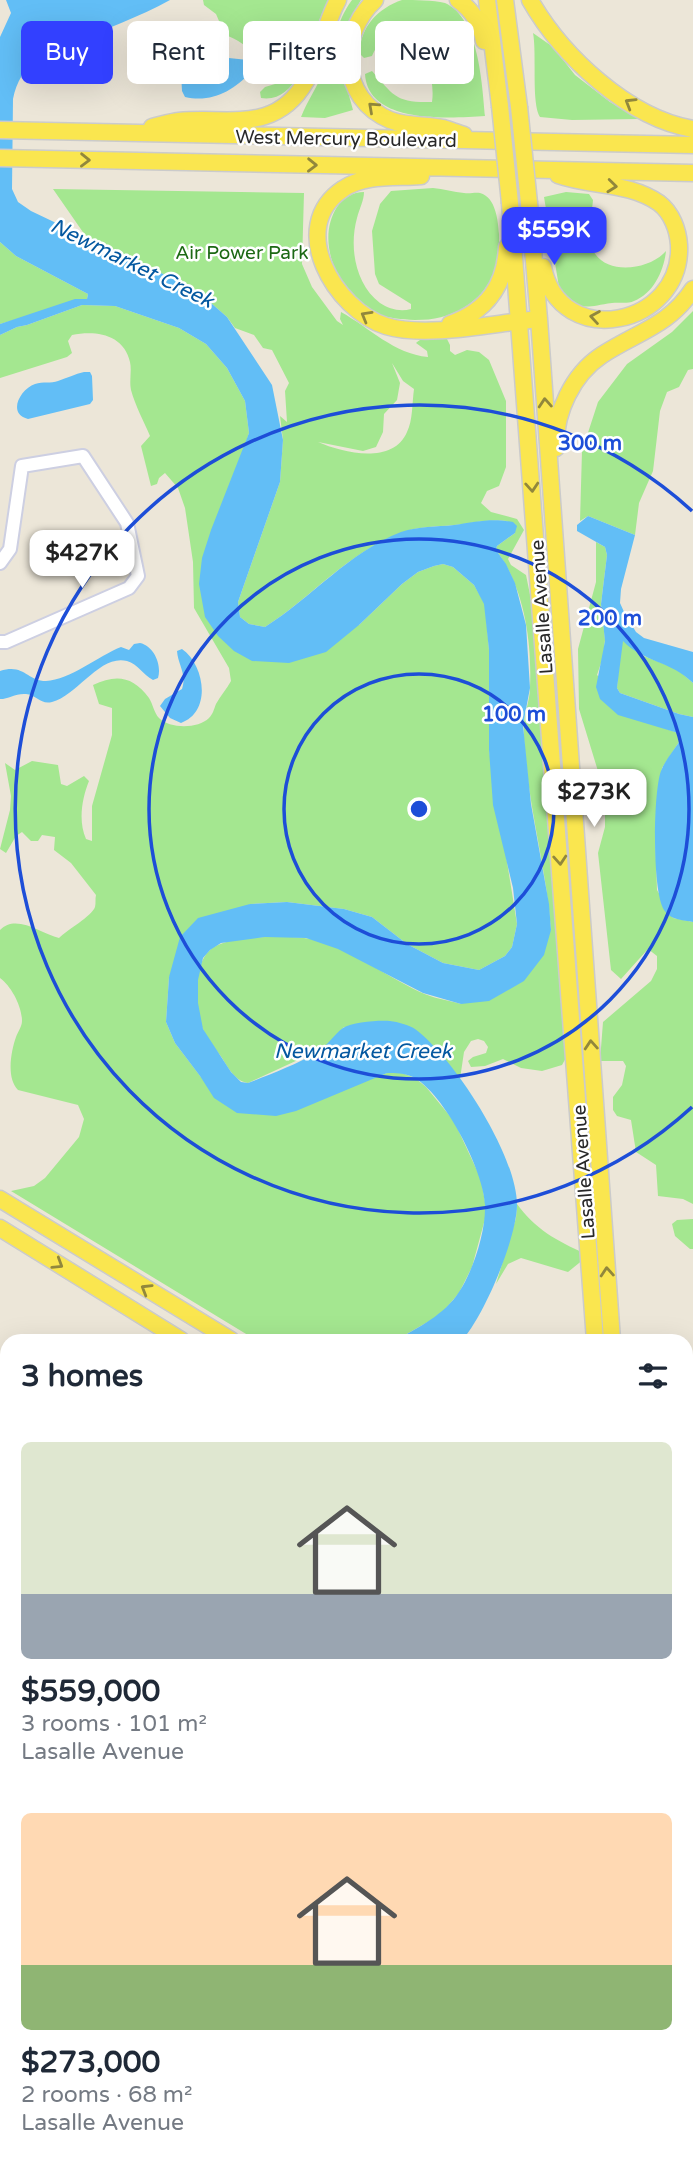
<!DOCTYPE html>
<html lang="en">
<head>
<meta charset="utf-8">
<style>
	body { margin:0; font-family:"Varela Round",sans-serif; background:#f2f2f3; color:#1f2937; height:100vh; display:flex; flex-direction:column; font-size:26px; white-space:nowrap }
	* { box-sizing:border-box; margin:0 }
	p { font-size:23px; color:#747a83 }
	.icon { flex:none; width:38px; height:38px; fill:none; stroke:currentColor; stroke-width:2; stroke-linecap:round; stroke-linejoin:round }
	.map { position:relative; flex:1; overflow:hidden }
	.side { position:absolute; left:0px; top:1334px; width:693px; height:842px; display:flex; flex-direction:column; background:#fff; border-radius:21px 21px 0 0; box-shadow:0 7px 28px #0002 }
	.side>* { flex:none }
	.banner { position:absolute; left:21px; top:21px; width:651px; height:63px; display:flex; gap:14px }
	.price { position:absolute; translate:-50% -60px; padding:0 16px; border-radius:14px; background:#fff; color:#222; font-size:23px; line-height:46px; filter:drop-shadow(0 2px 4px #0008) }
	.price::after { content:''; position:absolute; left:50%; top:42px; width:21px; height:16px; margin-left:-10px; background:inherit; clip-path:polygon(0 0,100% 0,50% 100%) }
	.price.current { background:#3240ff; color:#fff }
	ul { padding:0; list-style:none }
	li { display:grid; align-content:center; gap:14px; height:371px; padding:0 21px }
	li span { display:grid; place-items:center; height:217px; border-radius:10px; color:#555 }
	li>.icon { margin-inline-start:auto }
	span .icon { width:126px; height:126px; fill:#fffc; stroke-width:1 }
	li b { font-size:30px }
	h2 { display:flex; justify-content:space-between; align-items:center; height:84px; padding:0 21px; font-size:30px }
	.tag { padding:0 24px; border-radius:10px; background:#fff; box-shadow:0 7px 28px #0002; font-size:24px; line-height:63px }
	.tag.current { background:#3240ff; color:#fff }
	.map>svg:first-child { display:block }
	.green { fill:#a4e790; fill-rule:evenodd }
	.water { fill:#62bef6 }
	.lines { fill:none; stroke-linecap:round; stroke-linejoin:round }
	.minor-casing { stroke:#cdcfe2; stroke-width:16 }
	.major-casing { stroke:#cbcbcb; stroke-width:19 }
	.highway-casing { stroke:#cbcbcb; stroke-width:21 }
	.minor { stroke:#fff; stroke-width:12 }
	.major { stroke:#fae64f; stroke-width:16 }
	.highway { stroke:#ffb050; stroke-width:18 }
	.major-bridge-casing { stroke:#cbcbcb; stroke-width:19; stroke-linecap:butt }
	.major-bridge { stroke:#fae64f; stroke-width:16 }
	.oneway { stroke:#91873c }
	.ring { fill:none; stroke:#1d4ed8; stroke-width:3.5 }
	.labels { text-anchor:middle; stroke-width:5; stroke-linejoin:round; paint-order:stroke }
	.street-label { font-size:19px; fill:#282828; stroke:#fff }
	.park-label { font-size:19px; fill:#1c6914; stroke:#fff }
	.water-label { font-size:21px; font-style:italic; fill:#0458a0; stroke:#fff }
	.centre { fill:#1d4ed8; stroke:#fff; stroke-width:3.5 }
	.ring-label { font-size:21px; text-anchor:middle; font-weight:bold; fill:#1d4ed8; stroke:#fff; stroke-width:5; stroke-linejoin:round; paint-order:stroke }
</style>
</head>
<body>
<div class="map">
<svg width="693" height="2175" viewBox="0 0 693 2175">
	<rect width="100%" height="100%" fill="#ece6d8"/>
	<path class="green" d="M 203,0 L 329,0 C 323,11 317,24 313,36 C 305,60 295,103 261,98 L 260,92 L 265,87 L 275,84 L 276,72 C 257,59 247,42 225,35 L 216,14 L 204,5 Z
		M 352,0 L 361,0 L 340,36 L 340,63 L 353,110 L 325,118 L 301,117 C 307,101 317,88 323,72 C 333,48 336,21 352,0 Z
		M 402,0 C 415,0 433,0 445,3 C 479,18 482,84 485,116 C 450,118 368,125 365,74 L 372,71 C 394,96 396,103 432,102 C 435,81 427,57 411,42 L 408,45 L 402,35 C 385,36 379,41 372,56 L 364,58 L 360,54 C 359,28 378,8 402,0 Z
		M 533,33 L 553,47 L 575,75 L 610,102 L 639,119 L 572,120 L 540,117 C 531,103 537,54 533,33 Z
		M 433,188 C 443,189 454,192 464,193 C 470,194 475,192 480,193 C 496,197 498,221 499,234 C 500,265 492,290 465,307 C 448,317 434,320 415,320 C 401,319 391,319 378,314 C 340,298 314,243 337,207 C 343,198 353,192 364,192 C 364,201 359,209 357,218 C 349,247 355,284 380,303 C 389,309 400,312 411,309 L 411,304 L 379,284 L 375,274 L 372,231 L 380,204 L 391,191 Z
		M 53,189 L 304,193 L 302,264 L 312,287 L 337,321 L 343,325 L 340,319 L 341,312 C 370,328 394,354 428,357 L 427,351 L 416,343 C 425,335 436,338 447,339 L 450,345 L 450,351 L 455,355 L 467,350 L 479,352 L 489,360 L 506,401 L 506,467 L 499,486 L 487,491 L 481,503 L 491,512 L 517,519 L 524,530 L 508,559 L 511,565 L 526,575 L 536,624 L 567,1056 L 562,1065 L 542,1071 L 521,1068 L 503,1059 L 485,1066 L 471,1067 L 468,1061 L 473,1057 L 486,1053 L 488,1047 L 484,1041 L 478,1039 L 471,1041 L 464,1052 L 460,1079 L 435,1049 L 344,1027 L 326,1047 L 248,1083 C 235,1081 229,1069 222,1058 C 216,1049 206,1038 202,1027 C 196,1006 192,966 210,950 C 226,935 282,936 304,938 C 337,941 388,977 420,992 C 432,998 447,1000 461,1004 L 551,930 C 547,873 531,818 526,761 C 525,749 523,736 524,724 C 525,711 530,699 530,687 C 532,641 524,587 496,550 L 497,546 L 515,533 L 507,521 C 484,519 475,523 454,525 C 435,527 418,526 401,533 C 348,552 311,598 265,627 L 249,624 L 240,617 L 238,602 L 280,482 L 283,440 L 280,416 L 287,422 L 285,391 L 289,383 L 272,350 L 263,348 L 254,335 L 235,328 L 227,317 L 211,303 L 182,283 L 87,238 ZM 392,363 L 403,381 L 414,389 C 412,403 413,420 407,432 C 393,465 343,453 318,442 L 363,451 L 376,447 L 383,432 L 384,414 L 397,400 L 400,383 Z
		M 566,192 L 589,194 L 593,200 C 592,213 587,232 591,245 C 600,277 649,271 666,251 C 664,270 654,293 634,301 C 628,304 619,302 612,303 C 584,307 578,313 559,287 L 544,197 Z
		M 0,242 L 16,256 L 88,294 L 87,299 L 0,324 Z
		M 82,305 L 115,306 L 179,328 L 206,344 L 227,368 L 245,401 L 249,433 L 238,466 L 218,636 L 359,625 L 402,584 L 418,572 L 434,566 L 443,564 L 453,567 L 474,585 L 485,604 L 489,650 L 489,750 L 517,924 L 512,947 L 505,956 L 479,970 L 443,963 L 407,944 L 372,917 L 344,909 L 287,902 L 250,904 L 169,977 L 166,1022 L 175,1043 L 207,1085 L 371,1078 L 387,1073 L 402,1073 L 415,1078 L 426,1087 L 454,1121 L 481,1179 L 485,1202 L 485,1219 L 472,1267 L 459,1293 L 440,1315 L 396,1340 L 256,1340 L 11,1191 L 34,1186 L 45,1178 L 79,1137 L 84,1119 L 78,1105 L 18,1090 C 6,1078 11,1051 16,1037 C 18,1032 22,1026 22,1021 C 22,1006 11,986 0,978 L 0,930 C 16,913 42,934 59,938 C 67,930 92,916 95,907 C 96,903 95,899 96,895 L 71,863 L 54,850 L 55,837 L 42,835 L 38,841 L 31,841 L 22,832 L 16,836 L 6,853 L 0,849 L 10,810 L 11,796 L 5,763 L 15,770 L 32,761 L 58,765 L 61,784 L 67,786 L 84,776 L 89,781 C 82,798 78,821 86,839 L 92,841 L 92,806 L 112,735 L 112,708 L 99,704 L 93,685 C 116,674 133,676 149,698 C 153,704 154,713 159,718 C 170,729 198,729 209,718 C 213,714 214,709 216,704 C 220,696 227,689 231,681 L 229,668 L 194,608 L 193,562 L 185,508 L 178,488 L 165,473 L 159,478 L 157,484 L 151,486 L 141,446 L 150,436 C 144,422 135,405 131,390 C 129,381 132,371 130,362 C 124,334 95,330 72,335 L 68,341 L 72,353 L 67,357 L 0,378 L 0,335 L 17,327 L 27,325 Z
		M 693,311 L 693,369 L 688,370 L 679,387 L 667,392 L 660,411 L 653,471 L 639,503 L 635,535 L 588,516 L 580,521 L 582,451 L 598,402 L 627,364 L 672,332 Z
		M 596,542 L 605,547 L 607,555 L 601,604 L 605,640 L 603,657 L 597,675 L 652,724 L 678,733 L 681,739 L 662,768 L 655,832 L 657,890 L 673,918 L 693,922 L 693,1204 L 683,1199 L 658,1196 L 656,1165 L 636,1152 L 631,1120 L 617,1116 L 613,1110 L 613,1097 L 622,1085 L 626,1066 L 623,1061 L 600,1061 L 603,1022 L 651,981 L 657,969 L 657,956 L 648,949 L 621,979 L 611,970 L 598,853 L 605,827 L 605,794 L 579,709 L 578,649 L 596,582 Z
		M 623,640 L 641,655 L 677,669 L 693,683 L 693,717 L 679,714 L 620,693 L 617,688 L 620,648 Z
		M 517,1204 C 535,1229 557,1241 584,1253 L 584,1259 L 568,1272 L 521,1258 L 508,1264 L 496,1284 L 516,1218 Z
		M 693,1219 L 693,1249 L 690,1249 L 675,1236 L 672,1224 L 677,1220 Z
		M 0,1623 L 7,1624 L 7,1817 L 0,1818 Z
		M 7,1946 L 7,2163 L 0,2165 L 0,1952 Z"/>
	<path class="water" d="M 6,0 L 170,0 C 139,17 106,29 74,42 C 63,47 48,50 38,57 C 25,67 16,83 13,99 L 12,189 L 18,202 L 31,211 L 182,283 L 211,303 L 227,317 L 272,385 L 283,440 L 280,482 L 238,602 L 240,617 L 249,624 L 265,627 C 311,598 349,552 401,532 C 419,526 436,527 454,525 C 476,522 490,518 513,522 L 517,526 L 515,533 L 497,546 L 496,550 L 506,564 L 515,583 L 526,625 L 530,688 L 523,725 L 531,804 L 549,904 L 551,930 L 544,955 L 524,981 L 489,1001 L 461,1004 L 423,993 L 338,949 L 306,938 L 265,937 L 221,943 L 210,950 L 203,958 L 198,980 L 198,1003 L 203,1029 L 231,1072 L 241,1082 L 248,1083 C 271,1074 295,1065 316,1053 C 328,1046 333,1035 343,1028 C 352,1022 379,1020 390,1021 C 398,1022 409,1025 415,1029 C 454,1058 517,1155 517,1205 C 517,1237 484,1317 462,1340 L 396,1340 C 419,1327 444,1315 459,1292 C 473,1271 486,1231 485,1205 C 484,1171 444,1093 413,1077 C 404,1073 396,1073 387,1073 L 296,1111 L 276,1116 L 237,1113 L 214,1098 L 200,1076 L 175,1043 L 166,1022 L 169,977 L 180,937 L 198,918 L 250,904 L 287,902 L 344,909 L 372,917 L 407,944 L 443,963 L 479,970 L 505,956 L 512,947 L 517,924 L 513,888 L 493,805 L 489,750 L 489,650 L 484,604 L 474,585 L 453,567 L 443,564 L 434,566 L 418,572 L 402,584 L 359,625 L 326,652 L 289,663 L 252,661 L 234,651 L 218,636 L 205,617 L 199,584 L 202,558 L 211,530 L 249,433 L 245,401 L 227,368 L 206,344 L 179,328 L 115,306 L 82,305 L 27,325 L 17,327 L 0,335 L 0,324 L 75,299 L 87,299 L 88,294 L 16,256 L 0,242 L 0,37 L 11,13 Z
		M 200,55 L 248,60 L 251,72 C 233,91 212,103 185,97 L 182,91 L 181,72 Z
		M 84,372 L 90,372 L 92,376 L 93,400 L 90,404 L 28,419 C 7,414 20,389 35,384 C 43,381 51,384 58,381 C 67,378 75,374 84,372 Z
		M 588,516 L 635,535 L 621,589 L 620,603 L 625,614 L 636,632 L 644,638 L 693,652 L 693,683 C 671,661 643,662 623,641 L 617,688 L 620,693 L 679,714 L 693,717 L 693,922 C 683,920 670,920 664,910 C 652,892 653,792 661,771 C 665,760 675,749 681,739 L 678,733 L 618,715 L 600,699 L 596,687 L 605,641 L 601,604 L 607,555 L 605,547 L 577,531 L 577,525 Z
		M 140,643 C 154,646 162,665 158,678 L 153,680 C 143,675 138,664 127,661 C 100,654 78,695 52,702 C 41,705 36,695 26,694 C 16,693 9,699 0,699 L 0,671 C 24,663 27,681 46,681 C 70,680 98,656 121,647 L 129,650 L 134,644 Z
		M 182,649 C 205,665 212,712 181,723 L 170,718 L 160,706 L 165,699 L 182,689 C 187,674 178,665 177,651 Z
		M 7,1817 L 7,1856 L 0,1857 L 0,1818 Z"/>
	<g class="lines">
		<g class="minor-casing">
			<path id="minor" d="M 0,563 L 10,549 L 22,466 L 83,456 L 127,523 L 138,576 L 129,588 L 6,642 L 0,642"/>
		</g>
		<g class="major-casing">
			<path id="major" d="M 375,0 C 338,34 339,99 390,120 C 408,127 425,124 443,128 C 450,130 457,133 464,135
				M 458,0 C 472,10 481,24 484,41
				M 487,0 L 500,106
				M 505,0 L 519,107
				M 530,0 C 562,56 628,118 693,129
				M 152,127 C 161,125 170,122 179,121 C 227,116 275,135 306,81 C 321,55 324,25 338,0
				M 0,130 L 693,145
				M 0,158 L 693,173
				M 421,176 C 396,178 364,174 343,189 C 286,227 335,310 386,326 C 425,338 490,324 530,320
				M 510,203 L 595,1340
				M 529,203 L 539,319 L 612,1340
				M 543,267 C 560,352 683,326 679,245 C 678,230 672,213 659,203 C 629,182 592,187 558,175
				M 450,324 C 487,311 505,286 507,247
				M 556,448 C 554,413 573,374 602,355 C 637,332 669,326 693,289
				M 0,1199 L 231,1340
				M 0,1228 L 181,1340
				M 686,1535 L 693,1538
				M 686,1556 L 693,1559
				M 686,1571 L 693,1571
				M 606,2175 L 607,2168"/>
		</g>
		<g class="highway-casing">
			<path id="highway" d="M 686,1667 L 693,1664
				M 686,1691 L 693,1688
				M 686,1771 L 693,1759
				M 0,1894 L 7,1893
				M 0,1915 L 7,1914"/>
		</g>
		<use href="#minor" class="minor"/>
		<use href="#major" class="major"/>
		<use href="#highway" class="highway"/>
		<g class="major-bridge-casing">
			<path id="major-bridge" d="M 500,106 L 510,203
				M 519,107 L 529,203"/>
		</g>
		<use href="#major-bridge" class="major-bridge"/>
	</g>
	<defs><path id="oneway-chevron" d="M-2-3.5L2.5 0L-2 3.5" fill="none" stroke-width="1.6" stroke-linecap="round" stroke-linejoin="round" transform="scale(1.75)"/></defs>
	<g class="oneway">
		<use href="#oneway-chevron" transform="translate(630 103) rotate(-149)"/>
		<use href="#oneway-chevron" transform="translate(373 107) rotate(-138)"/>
		<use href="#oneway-chevron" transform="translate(85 160) rotate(1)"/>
		<use href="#oneway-chevron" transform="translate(312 165) rotate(1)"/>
		<use href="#oneway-chevron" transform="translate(612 186) rotate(6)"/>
		<use href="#oneway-chevron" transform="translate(366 316) rotate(-150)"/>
		<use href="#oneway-chevron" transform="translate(595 317) rotate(-171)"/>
		<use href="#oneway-chevron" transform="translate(545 403) rotate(-94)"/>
		<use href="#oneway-chevron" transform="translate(532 487) rotate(86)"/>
		<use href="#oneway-chevron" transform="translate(560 860) rotate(86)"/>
		<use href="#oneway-chevron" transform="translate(591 1045) rotate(-94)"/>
		<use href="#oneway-chevron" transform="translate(58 1264) rotate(32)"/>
		<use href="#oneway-chevron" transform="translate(607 1272) rotate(-94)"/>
		<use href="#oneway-chevron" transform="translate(146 1289) rotate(-149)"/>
	</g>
	<g class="ring">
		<circle cx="419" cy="809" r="135"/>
		<circle cx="419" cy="809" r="270"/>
		<path d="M692 1107A404 404 0 1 1 692 511"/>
	</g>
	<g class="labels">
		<g class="street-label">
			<text transform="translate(346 138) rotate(1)" y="7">West Mercury Boulevard</text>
			<text transform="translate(541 607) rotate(-94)" y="7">Lasalle Avenue</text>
			<text transform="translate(583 1172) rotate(-94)" y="7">Lasalle Avenue</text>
		</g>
		<g class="park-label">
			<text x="242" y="259">Air Power Park</text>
		</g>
		<g class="water-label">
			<text transform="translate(132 263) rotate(26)" y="7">Newmarket Creek</text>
			<text x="363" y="1058">Newmarket Creek</text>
		</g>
	</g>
	<circle cx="419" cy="809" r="10" class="centre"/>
	<g class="ring-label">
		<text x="590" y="450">300 m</text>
		<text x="610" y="625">200 m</text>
		<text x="514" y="721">100 m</text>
	</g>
</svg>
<b class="price current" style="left:554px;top:267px">$559K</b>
<b class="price" style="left:82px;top:590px">$427K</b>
<b class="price" style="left:594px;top:829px">$273K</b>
<div class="banner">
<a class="tag current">Buy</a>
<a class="tag">Rent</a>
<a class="tag">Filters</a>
<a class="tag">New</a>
</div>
<section class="side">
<h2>3 homes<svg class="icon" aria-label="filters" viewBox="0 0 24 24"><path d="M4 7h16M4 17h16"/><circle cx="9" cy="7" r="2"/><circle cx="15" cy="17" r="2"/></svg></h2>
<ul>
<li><span style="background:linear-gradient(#dfe7d0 70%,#9aa5b1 0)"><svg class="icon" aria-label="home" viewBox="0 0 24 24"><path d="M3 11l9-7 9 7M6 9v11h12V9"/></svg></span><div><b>$559,000</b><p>3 rooms · 101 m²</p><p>Lasalle Avenue</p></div></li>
<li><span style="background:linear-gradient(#ffd9b3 70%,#8fb573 0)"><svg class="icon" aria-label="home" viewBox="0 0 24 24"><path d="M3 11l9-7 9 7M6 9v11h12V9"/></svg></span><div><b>$273,000</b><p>2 rooms · 68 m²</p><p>Lasalle Avenue</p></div></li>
</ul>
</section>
</div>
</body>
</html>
